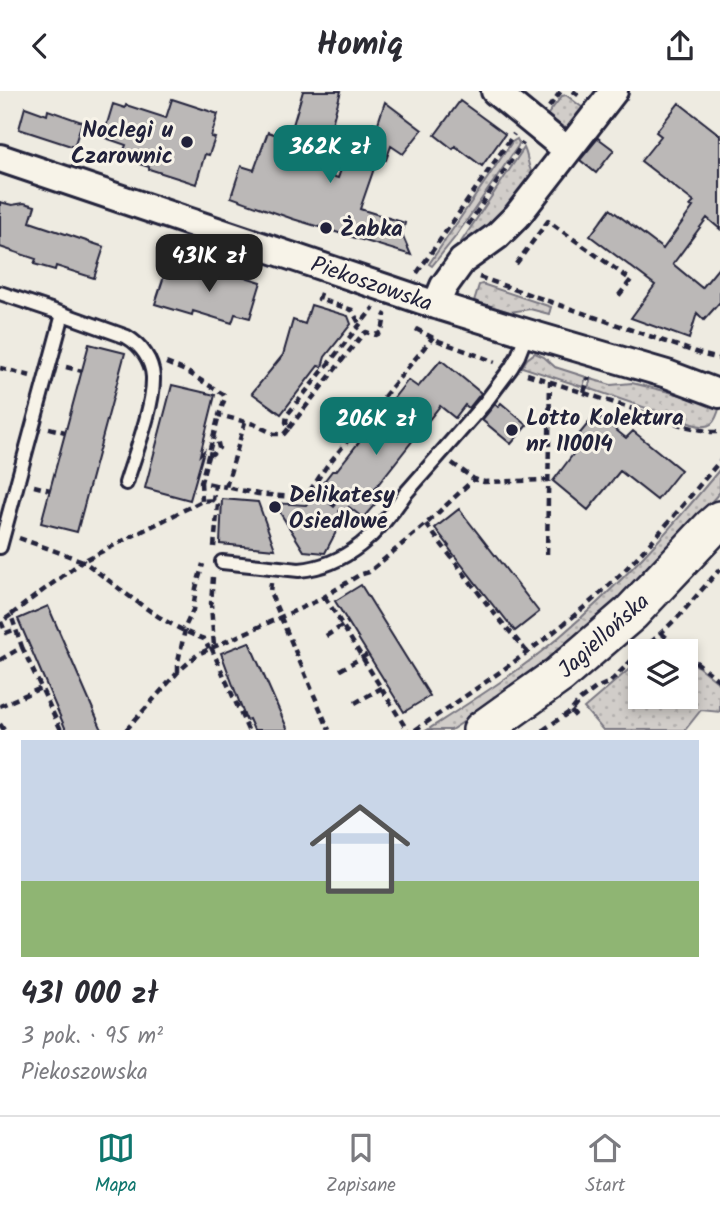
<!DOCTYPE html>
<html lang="pl">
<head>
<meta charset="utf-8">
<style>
	body { margin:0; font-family:Kalam,sans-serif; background:#f7f7f7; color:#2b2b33; height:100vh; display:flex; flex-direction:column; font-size:26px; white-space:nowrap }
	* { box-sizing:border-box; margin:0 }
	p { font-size:23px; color:#7c7c81 }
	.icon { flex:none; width:38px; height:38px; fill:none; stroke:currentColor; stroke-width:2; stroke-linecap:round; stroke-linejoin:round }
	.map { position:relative; height:639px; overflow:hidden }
	.sheet { display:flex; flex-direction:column; background:#fff; flex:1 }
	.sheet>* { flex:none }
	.buttons { position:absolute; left:628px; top:548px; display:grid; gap:14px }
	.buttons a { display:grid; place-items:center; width:70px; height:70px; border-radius:0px; background:#fff; box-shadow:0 4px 10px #0003; font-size:35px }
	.price { position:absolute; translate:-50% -60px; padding:0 16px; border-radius:14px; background:#0f766e; color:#fff; font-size:23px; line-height:46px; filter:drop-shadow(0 2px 4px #0008) }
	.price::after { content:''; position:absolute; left:50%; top:42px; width:21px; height:16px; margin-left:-10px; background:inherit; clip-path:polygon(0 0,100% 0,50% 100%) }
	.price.active { background:#222; color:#fff }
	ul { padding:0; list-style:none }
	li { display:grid; align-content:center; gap:14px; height:371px; padding:0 21px }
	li+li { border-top:2px solid #e1e1e2 }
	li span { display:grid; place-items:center; height:217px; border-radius:0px; color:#555 }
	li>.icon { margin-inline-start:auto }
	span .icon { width:126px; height:126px; fill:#fffc; stroke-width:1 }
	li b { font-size:30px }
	header { display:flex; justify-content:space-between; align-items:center; height:91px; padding:0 21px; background:#fff; font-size:32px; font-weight:700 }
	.menu { display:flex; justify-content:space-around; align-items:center; height:98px; border-top:2px solid #e1e1e2; background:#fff; font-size:19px; color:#7c7c81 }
	.menu a { display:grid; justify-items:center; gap:4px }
	.menu .active { color:#0f766e }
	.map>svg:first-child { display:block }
	.grass { fill:url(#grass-dots); stroke:#7a7882; stroke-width:2 }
	.building { fill:#bbb8b7; stroke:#22223b; stroke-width:2 }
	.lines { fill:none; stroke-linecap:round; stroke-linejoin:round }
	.lane-casing { stroke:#22223b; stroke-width:18 }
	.street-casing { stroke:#22223b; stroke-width:32 }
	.secondary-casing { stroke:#22223b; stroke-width:42 }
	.path { stroke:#22223b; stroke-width:4.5; stroke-dasharray:7 5; stroke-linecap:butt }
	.lane { stroke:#f7f3e8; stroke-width:12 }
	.street { stroke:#f7f3e8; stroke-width:26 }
	.secondary { stroke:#f7f3e8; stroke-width:37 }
	.poi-dot { fill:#22223b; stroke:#f7f3e8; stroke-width:2.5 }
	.labels { text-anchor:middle; stroke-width:6; stroke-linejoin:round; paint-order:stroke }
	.poi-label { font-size:23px; font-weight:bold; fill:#22223b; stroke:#f7f3e8; text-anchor:start }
	.street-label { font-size:23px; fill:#22223b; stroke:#f7f3e8 }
</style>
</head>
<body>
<header><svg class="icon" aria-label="back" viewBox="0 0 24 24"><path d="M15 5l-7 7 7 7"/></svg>Homiq<svg class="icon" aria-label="share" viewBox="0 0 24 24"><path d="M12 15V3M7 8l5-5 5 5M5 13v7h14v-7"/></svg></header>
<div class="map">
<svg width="720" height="639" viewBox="0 0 720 639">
	<defs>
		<pattern id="grass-dots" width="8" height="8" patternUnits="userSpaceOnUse" patternTransform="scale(1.75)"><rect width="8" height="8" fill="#d1cdc9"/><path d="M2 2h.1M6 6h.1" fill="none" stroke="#b3b0ae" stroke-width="1.8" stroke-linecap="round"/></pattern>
	</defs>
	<rect width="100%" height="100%" fill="#eeebe1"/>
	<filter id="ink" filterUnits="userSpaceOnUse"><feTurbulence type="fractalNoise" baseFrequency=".0143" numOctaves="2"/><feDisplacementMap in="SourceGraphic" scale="14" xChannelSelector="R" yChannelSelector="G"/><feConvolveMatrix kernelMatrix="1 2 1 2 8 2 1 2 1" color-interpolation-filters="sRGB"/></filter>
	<g filter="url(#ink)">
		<path class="grass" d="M 566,4 L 587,20 C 570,38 566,43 545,27 L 562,5 Z
			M 517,48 L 519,52 L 518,55 L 456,145 L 432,175 L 429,173 L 512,51 Z
			M 524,57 C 529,67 527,77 535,87 L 524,101 L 439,183 L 436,181 L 459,154 Z
			M 482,193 L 551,216 L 549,223 L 530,218 L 510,221 L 474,210 L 479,194 Z
			M 535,262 L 544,266 L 555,276 L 586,286 L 583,296 L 522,276 L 527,268 Z
			M 591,288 L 611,294 L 632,292 L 719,313 L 720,315 C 715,333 711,339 692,333 L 588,297 Z
			M 720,378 L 720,401 L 669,458 L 630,498 L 553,566 L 500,607 L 451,639 L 427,639 C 472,610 517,582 558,547 C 619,495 669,440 720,378 Z
			M 686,566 L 720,593 L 720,621 L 701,619 L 685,639 L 603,639 L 584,617 L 640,569 L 640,606 L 686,606 Z"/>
		<path class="building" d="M 303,0 L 341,0 L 329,44 L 293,34 Z
			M 172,8 L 218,23 L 211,46 L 215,47 L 209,64 L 205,63 L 196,93 L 149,78 L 149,76 L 121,67 L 126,54 L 103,46 L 113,13 L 125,17 L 126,14 L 166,27 Z
			M 460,10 L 505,43 L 482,75 L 455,55 L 453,58 L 435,44 Z
			M 385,11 L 422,39 L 403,63 L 391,55 L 386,69 L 378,66 L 360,118 L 405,132 L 402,143 L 411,164 L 293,128 L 231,106 L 241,75 L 254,79 L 268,41 L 292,49 L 285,70 L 338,87 L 351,50 L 364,54 L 375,41 Z
			M 679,12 L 720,44 L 720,138 L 707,127 L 673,173 L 702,197 L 720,175 L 720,211 L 704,229 L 697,222 L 689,248 L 631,227 L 655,194 L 590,145 L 610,118 L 663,158 L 693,116 L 690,115 L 694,111 L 641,70 L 661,45 L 656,41 Z
			M 25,16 L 47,24 L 48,19 L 82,31 L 74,56 L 19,38 Z
			M 598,47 L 614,59 L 596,82 L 580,69 Z
			M 0,111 L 12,114 L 24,112 L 35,115 L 30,131 L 104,156 L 94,187 L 56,175 L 55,179 L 34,173 L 36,168 L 0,156 Z
			M 167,176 L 213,191 L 217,177 L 261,191 L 250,227 L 235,223 L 232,232 L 193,220 L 192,224 L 155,213 Z
			M 311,214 L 348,225 L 351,233 L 325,266 L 322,276 L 318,275 L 281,323 L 252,302 L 283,264 L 293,229 L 305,233 Z
			M 89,253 L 125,262 L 77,441 L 41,432 Z
			M 441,269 L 481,302 L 469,317 L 465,314 L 455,327 L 440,315 L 369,405 L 377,411 L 363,427 L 349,416 L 325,462 L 304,460 L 274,412 L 306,414 L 332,380 L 336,380 L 408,289 L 418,296 Z
			M 172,294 L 215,304 L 200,364 L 204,360 L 190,409 L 145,397 Z
			M 501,312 L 527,334 L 511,353 L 482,329 L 495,313 L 498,316 Z
			M 596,323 L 626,347 L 633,340 L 681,379 L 657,409 L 620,380 L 588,419 L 553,390 L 577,358 L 571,353 Z
			M 222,408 L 258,411 L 275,458 L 220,453 Z
			M 459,418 L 539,521 L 515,540 L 500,521 L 499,522 L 448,456 L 449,455 L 435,437 Z
			M 361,494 L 430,605 L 404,621 L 335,510 Z
			M 48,515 L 102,639 L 66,639 L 18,528 Z
			M 249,551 L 288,639 L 254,639 L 249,628 L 246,629 L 221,562 Z"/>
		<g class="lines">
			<g class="lane-casing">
				<path id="lane" d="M 0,202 L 63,223 L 0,456
					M 63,223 L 127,246 C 141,254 152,269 153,286 C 154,315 135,363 126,392
					M 222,471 L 299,479 C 347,475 380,441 405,403 L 484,313 L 511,277 L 518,265 L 527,242"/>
			</g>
			<g class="street-casing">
				<path id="street" d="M 495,0 L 567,59
					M 0,67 L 436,214 L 527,242 L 667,283 L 720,303
					M 436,214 L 444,195 L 462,170 L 497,145 L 517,125 L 614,0"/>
			</g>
			<g class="secondary-casing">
				<path id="secondary" d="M 482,639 L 559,584 L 631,522 L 712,436 L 720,429"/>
			</g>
			<path class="path" d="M 573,0 L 582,7
				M 549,16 L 561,0
				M 468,134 L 523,52
				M 516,173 L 548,130 L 631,189 L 616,208
				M 417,182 L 514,43
				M 240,184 L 243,175
				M 479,186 L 704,264 L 720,268
				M 321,202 L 319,208 L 352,219 L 360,234
				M 416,238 L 439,250 L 495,271
				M 166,272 L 186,280 L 223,303 L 225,307 L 219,324 L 254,333 L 274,343 L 284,343 L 289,337 L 286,331 L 287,324 L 374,216
				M 66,276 L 82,280
				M 0,277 L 31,285
				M 527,283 L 684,335 L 711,341 L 720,341
				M 584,301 L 589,286
				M 245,331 L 226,396 L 258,403 L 305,407 L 326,376 L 433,246
				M 49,337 L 65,341
				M 289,337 L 362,244 L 366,241 L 376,244 L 382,241 L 385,224 L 383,223
				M 208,362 L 212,363 L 219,357 L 217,348 L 212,346
				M 452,372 L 474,388
				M 201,391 L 202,410
				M 215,394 L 201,391 L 219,324
				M 34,395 L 50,399
				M 310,398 C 328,408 344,421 357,437
				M 426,433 L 494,522 L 528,562
				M 19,447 L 83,470 L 202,410 L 213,409
				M 214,456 L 218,413 L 213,409 L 215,394 L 226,396
				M 547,463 L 550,290
				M 213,486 L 211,513 L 214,555
				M 271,492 L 270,501 L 329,639
				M 325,506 L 407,639
				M 11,524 L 1,531 L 6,542 L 16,538
				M 661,542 L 683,560
				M 326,545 L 348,531
				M 22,556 L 61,639
				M 211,556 L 248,639
				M 642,560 L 679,525 L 720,478
				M 686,563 L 720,590
				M 0,569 L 22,556 L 11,524 L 26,512 L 83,470 C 121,498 160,533 204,548 L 209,557
				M 340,579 L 368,563
				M 178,581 L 178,571 L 186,534 L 193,519 L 196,497 L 203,473
				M 355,612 L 387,594
				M 0,615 L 41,597
				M 571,620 L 577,627
				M 0,633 L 4,639
				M 126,639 L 178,581 L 198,563 L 319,509 L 359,484 L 369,481 L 426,433 L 474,388 L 484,391 L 548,389
				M 415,639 C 481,595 546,551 605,498 C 647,460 683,413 720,370
				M 543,639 L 571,620 L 580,609 L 596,597 L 610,591 L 640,561"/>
			<use href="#lane" class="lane"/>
			<use href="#street" class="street"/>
			<use href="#secondary" class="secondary"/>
		</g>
	</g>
	<g class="poi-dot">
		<circle cx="187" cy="51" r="7"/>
		<circle cx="326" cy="137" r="7"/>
		<circle cx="512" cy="339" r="7"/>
		<circle cx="275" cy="416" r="7"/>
	</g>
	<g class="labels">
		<g class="poi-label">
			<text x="173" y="46" text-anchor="end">Noclegi u<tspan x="173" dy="26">Czarownic</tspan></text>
			<text x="340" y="145">Żabka</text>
			<text x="526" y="334">Lotto Kolektura<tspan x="526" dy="26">nr 110014</tspan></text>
			<text x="289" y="411">Delikatesy<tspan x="289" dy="26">Osiedlowe</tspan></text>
		</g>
		<g class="street-label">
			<text transform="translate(372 192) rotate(19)" y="8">Piekoszowska</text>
			<text transform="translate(603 544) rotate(-42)" y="8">Jagiellońska</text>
		</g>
	</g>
</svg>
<div class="buttons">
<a><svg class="icon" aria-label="layers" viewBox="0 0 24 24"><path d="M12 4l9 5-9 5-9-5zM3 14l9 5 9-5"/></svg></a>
</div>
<b class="price" style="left:330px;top:94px">362K zł</b>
<b class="price active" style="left:209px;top:203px">431K zł</b>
<b class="price" style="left:376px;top:366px">206K zł</b>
</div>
<section class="sheet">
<ul>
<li><span style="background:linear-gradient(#c9d6e8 65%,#8fb573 0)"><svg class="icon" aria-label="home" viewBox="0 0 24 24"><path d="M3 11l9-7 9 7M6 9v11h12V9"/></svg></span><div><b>431 000 zł</b><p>3 pok. · 95 m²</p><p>Piekoszowska</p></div></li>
</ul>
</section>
<nav class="menu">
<a class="active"><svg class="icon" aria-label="map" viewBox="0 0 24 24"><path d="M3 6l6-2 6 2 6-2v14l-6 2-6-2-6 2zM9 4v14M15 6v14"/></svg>Mapa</a>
<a><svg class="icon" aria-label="saved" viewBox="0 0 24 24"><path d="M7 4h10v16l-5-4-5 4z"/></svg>Zapisane</a>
<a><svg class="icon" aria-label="home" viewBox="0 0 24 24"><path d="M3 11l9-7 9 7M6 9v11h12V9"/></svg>Start</a>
</nav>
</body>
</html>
